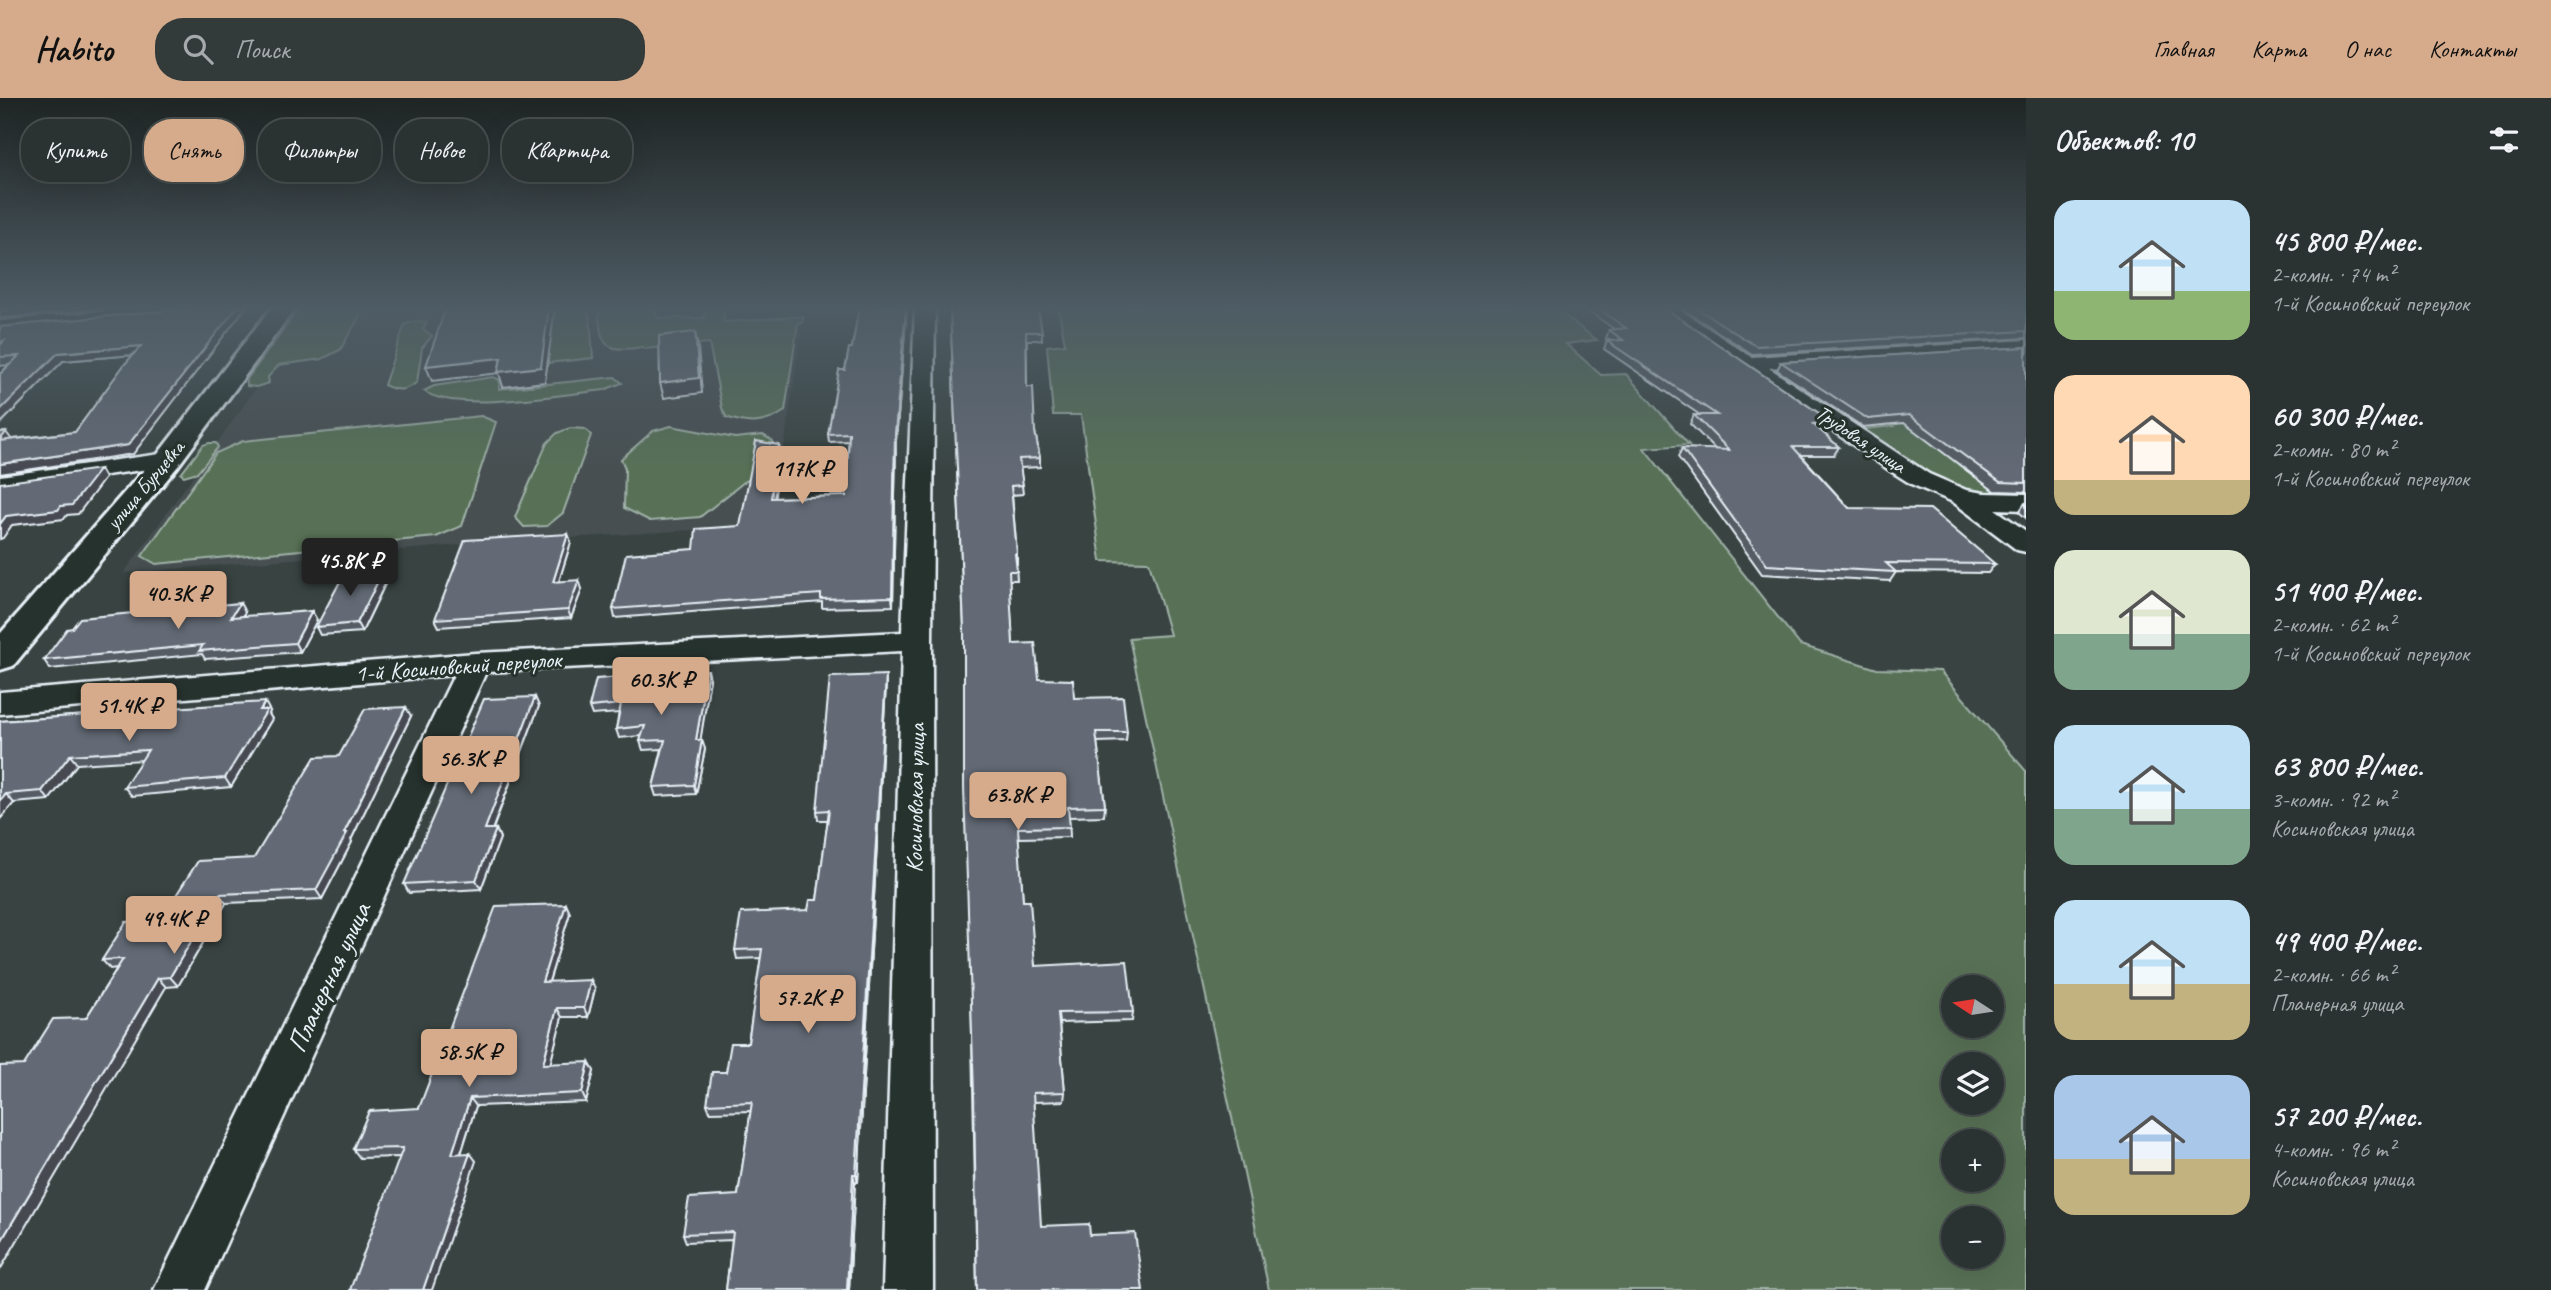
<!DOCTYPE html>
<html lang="ru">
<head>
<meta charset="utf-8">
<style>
	body { margin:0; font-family:Caveat,sans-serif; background:#333b3a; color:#f1f3f6; height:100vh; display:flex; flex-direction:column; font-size:26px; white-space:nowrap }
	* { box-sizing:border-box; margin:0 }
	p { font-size:23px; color:#a6aaac }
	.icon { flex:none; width:38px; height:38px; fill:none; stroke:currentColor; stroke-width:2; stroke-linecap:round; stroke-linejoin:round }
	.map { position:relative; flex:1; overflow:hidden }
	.details { display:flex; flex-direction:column; background:#2b3332; width:525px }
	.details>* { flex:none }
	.top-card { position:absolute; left:21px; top:21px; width:665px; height:63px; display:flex; gap:14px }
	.needle { width:46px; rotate:282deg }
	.fabs { position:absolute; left:1941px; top:877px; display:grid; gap:14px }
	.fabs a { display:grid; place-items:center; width:63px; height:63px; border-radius:50%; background:#2b3332; box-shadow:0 7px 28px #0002,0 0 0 2px #474e4d; font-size:35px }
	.price { position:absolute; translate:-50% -60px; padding:0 16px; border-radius:7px; background:#d6ab8b; color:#111; font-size:23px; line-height:46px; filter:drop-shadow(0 2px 4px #0008) }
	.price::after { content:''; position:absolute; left:50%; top:42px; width:21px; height:16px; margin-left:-10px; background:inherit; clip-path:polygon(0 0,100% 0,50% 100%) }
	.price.on { background:#222; color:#fff }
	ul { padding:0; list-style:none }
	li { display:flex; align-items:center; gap:21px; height:175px; padding:0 28px }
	li span { display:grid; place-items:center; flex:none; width:196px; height:140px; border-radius:21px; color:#555 }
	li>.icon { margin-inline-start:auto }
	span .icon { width:84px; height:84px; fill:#fffc; stroke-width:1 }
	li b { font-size:30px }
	h2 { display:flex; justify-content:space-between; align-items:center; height:84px; padding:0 28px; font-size:30px }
	.tag { padding:0 24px; border-radius:28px; background:#2b3332; box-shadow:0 7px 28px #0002,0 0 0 2px #474e4d; font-size:24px; line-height:63px }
	.tag.on { background:#d6ab8b; color:#111 }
	header { display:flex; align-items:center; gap:42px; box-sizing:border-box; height:98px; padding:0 35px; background:#d6ab8b; color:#111 }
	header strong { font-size:33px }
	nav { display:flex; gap:38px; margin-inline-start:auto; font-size:24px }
	.search { width:490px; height:63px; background:#333b3a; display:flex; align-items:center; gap:18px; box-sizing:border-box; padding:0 24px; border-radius:28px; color:#a6aaac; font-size:26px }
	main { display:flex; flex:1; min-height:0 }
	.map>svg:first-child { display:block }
	.built { fill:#464f51 }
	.green { fill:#587157; stroke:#a0b1a8; stroke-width:2; fill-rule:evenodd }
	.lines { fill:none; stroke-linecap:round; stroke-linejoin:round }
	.street-casing { stroke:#e8f1f8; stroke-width:5 }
	.secondary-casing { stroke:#e8f1f8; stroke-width:6 }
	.street { fill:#26332d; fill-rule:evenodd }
	.secondary { fill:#26332d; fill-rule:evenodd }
	.wall { fill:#565b64; stroke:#e8f1f8; stroke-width:2 }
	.shaded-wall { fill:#464a51; stroke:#e8f1f8; stroke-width:2 }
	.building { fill:#646a74; stroke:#e8f1f8; stroke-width:2 }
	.labels { text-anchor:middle; stroke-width:6; stroke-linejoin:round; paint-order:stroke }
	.far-street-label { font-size:21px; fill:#e8f1f8; stroke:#26332d }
	.street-label { font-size:24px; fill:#e8f1f8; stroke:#26332d }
	.near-street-label { font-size:28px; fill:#e8f1f8; stroke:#26332d }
</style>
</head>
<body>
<header>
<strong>Habito</strong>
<div class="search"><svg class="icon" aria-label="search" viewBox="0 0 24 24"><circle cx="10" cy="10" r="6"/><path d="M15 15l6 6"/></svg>Поиск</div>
<nav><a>Главная</a><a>Карта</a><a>О нас</a><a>Контакты</a></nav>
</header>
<main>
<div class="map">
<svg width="2026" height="1192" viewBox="0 0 2026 1192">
	<rect width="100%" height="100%" fill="#394442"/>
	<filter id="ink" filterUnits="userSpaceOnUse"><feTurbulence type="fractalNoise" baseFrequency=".0143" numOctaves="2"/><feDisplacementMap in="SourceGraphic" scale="14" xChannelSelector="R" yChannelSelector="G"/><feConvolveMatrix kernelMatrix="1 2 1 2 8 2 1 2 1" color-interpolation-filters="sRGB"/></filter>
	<g filter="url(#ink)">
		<path class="built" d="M 314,209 L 724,209 L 724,224 L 804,218 L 772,427 L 473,446 L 124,475 Z"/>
		<path class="green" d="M 305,209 L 365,209 L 340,252 L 322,261 L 279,267 L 268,279 L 269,285 L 256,289 L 247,288 L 247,281 L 299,212 Z
			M 555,209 L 584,209 L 590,219 L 593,260 L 547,265 Z
			M 641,209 L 654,212 L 658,220 C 674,219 688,221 704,220 L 706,209 L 724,209 L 724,224 L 804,218 L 802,225 L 798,224 L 785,313 C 765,327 748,327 726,319 L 722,310 L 709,245 L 643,251 L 642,249 C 608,255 599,249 599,214 L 606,210 Z
			M 1058,209 L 1553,209 L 1597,242 L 1566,246 L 1601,277 L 1626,276 L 1689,347 L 1644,350 L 1800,547 L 1877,571 L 1940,573 L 2026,673 L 2026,1192 L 1269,1192 L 1129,540 L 1170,537 L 1149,464 L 1101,463 L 1081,317 L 1053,317 L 1047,248 L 1065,246 ZM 1953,889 L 1992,889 L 1992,928 L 1953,928 ZM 1953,966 L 1992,966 L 1992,1004 L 1953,1004 ZM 1953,1043 L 1992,1043 L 1992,1082 L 1953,1082 ZM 1953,1120 L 1992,1120 L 1992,1158 L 1953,1158 Z
			M 418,223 L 427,224 L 423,231 L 432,238 L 422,250 L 417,284 C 405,294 397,293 384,287 L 405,226 Z
			M 1779,273 L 1865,331 L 1893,328 L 1866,310 L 1915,306 L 1959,367 L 1991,390 L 2026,389 L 2026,397 C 1994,398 1967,393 1936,384 L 1772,274 Z
			M 493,279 L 500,282 L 499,291 L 615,279 L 622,285 L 604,292 C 566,296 452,315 424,293 L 434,288 Z
			M 481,318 L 496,324 L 462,428 L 436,439 L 156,466 L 142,458 L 216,355 L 243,343 Z
			M 671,328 L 735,340 L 763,337 L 773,343 L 773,369 L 744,384 L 700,419 L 650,423 L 624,410 L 625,370 L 621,361 L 653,333 Z
			M 570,330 L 585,331 L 591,337 L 563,415 L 547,428 L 524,429 L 515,419 L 547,345 L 557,335 Z
			M 209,345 L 216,345 L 218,349 L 198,374 L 184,378 L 181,376 L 203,347 Z"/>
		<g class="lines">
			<g class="street-casing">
				<path id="street" d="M 143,209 L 206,209 L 196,215 L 0,235 L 0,223 Z
					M 915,209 L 935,209 L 932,543 L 933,1192 L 883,1192 L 902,553 L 486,574 L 205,1192 L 154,1192 L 454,577 L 0,616 L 0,594 L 475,555 L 902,534 Z
					M 1654,209 L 1676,209 L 1751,259 L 2026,242 L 2026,254 L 1769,270 L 1929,376 L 1966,392 L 1984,395 L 2026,396 L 2026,412 L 1995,411 L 2026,433 L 2026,454 L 2017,452 L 1953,404 L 1911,386 L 1889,372 Z
					M 168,355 L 177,357 L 180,362 L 177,367 L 0,392 L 0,378 Z"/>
			</g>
			<g class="secondary-casing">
				<path id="secondary" d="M 272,209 L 296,209 L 178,368 L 13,568 L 0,572 L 0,536 L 158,356 Z"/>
			</g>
			<use href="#street" class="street"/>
			<use href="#secondary" class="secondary"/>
		</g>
		<path class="wall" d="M 195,209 L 246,209 L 133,356 L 12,341 L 75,334 L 133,257 L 63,263 L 0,326 L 0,276 L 9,267 L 0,268 L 0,229 L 192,210 Z
			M 859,209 L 907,209 L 896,343 L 893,508 L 822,510 L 822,504 L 615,520 L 613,511 L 694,451 L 740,428 L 781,355 L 774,400 L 846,398 L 849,343 L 829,344 L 828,336 L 845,272 L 852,250 Z
			M 950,209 L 1042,234 L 1042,242 L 1027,242 L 1027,289 L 1040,360 L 1040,369 L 1020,370 L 1023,396 L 1012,397 L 1017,456 L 1017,466 L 1016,466 L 1017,482 L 1009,482 L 1013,546 L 1039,581 L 1074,600 L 1127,634 L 1126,643 L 1097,644 L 1105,708 L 1104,718 L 1069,719 L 1070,739 L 1018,740 L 1023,803 L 1035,868 L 1133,914 L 1132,923 L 1059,925 L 1065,994 L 1064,1003 L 1034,1004 L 977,1192 L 964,531 Z
			M 1583,209 L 1663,209 L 1832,324 L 1828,333 L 1821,333 L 1839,349 L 1834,357 L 1801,357 L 1849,410 L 1995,466 L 1988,475 L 1896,474 L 1890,483 L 1762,476 L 1678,359 L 1682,350 L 1716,352 L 1690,326 L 1694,317 L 1700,317 L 1604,251 L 1607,243 L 1611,243 L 1606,240 L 1609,232 L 1614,231 Z
			M 1680,209 L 2026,209 L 2026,240 L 1752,256 Z
			M 2026,249 L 2026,394 L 1994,393 L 1904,325 L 1863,329 L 1777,272 L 1781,264 Z
			M 2025,405 L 2026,405 L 2026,420 L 2019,414 Z
			M 568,436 L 571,444 L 559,483 L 582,491 L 571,520 L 439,529 L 435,521 Z
			M 384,471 L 388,480 L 362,534 L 320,537 L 316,529 Z
			M 245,514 L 243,518 L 317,522 L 300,554 L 205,561 L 202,556 L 50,571 L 44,562 Z
			M 886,577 L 886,586 L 858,1084 L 855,1084 L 849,1192 L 726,1192 L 732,1142 L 686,1144 L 683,1136 L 738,1097 L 751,1013 L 710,1014 L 707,1006 L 726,974 L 748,945 L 761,860 L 737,861 L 735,852 L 808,812 L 817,802 L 828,722 L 818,722 L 817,713 Z
			M 710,581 L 700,642 L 705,651 L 696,696 L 656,698 L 653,689 L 662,651 L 643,652 L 640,643 L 642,638 L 619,640 L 616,631 L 619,615 L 592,617 L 589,609 Z
			M 143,606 L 147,612 L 270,613 L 269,616 L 272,621 L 231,689 L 132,698 L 124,689 L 142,662 L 77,666 L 49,702 L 14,705 L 0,721 L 0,623 L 103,616 Z
			M 539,608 L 493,731 L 496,731 L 500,740 L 481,791 L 409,795 L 404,786 Z
			M 411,618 L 351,742 L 352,744 L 322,801 L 226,805 L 178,888 L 166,889 L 24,967 L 86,920 L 117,870 L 110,871 L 102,862 L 166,813 L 254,760 L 339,658 Z
			M 570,815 L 549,884 L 595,891 L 588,919 L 562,919 L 550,966 L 594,973 L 586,1004 L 476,1008 L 461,1056 L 476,1063 L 400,1059 L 360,1060 L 353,1051 L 419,1010 Z"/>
		<path class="shaded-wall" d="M 37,209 L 120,209 L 0,220 L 0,212 Z
			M 237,209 L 246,209 L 133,356 L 0,376 L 0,366 L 128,347 Z
			M 549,209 L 555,209 L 545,284 L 503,289 L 499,275 L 432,283 L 426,268 Z
			M 906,209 L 907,209 L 896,343 L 893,508 L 892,499 L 895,335 Z
			M 695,234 L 698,249 L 702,295 L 664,300 L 660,285 Z
			M 141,248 L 146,256 L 63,263 L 0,326 L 0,312 L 58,255 Z
			M 6,334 L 12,342 L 5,351 L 0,342 Z
			M 779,347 L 781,355 L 773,409 L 771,400 Z
			M 100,371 L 105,380 L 78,416 L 67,417 L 64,421 L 12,427 L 3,440 L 0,441 L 0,426 L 6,418 Z
			M 568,436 L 571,444 L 556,493 L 553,484 Z
			M 384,471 L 388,480 L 362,534 L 357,525 Z
			M 579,482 L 582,491 L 571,520 L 568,512 Z
			M 240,505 L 245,514 L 236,528 L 231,519 Z
			M 312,513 L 317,522 L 300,554 L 295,545 Z
			M 708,572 L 710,581 L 699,651 L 696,642 Z
			M 886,577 L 886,586 L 858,1084 L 856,1076 Z
			M 535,599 L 539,608 L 489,740 L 485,731 Z
			M 265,604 L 270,613 L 269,616 L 272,621 L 231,689 L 225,680 Z
			M 143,606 L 150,615 L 139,612 Z
			M 406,609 L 411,618 L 351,742 L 352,744 L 322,801 L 316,792 Z
			M 702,642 L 705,651 L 696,696 L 694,687 Z
			M 70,657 L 77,666 L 49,702 L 42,693 Z
			M 6,696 L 14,705 L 0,721 L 0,703 Z
			M 496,731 L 500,740 L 481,791 L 476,782 Z
			M 219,796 L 226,805 L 178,888 L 170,879 Z
			M 566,806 L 570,815 L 546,893 L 542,884 Z
			M 158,880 L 166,889 L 0,1172 L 0,1145 Z
			M 591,882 L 595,891 L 588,919 L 584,910 Z
			M 557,910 L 562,919 L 548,975 L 543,966 Z
			M 589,964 L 594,973 L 586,1004 L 582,995 Z
			M 470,1000 L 476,1008 L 458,1064 L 452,1056 Z
			M 470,1055 L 476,1063 L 432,1192 L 423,1192 Z
			M 853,1076 L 855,1084 L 849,1192 L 847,1192 Z"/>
		<path class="building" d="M 0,209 L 37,209 L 0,212 Z
			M 195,209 L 237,209 L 128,347 L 0,366 L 0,343 L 75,334 L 124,267 L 141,248 L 58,255 L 0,312 L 0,276 L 19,258 L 0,259 L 0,247 L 4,243 L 0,244 L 0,229 L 192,210 Z
			M 446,209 L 549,209 L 541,269 L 498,274 L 501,260 L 426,268 Z
			M 859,209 L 906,209 L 895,335 L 892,499 L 821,501 L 821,496 L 613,511 L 626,456 L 694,451 L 696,431 L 740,428 L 756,343 L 779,347 L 771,400 L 846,398 L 849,335 L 828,336 L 839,272 L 845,272 L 849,250 L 852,250 Z
			M 950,209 L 1038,209 L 1042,234 L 1026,234 L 1027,289 L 1033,289 L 1035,334 L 1040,360 L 1019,361 L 1023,387 L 1011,388 L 1017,456 L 1015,456 L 1017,473 L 1009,473 L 1013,546 L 1035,545 L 1039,581 L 1073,582 L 1074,600 L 1123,599 L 1127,634 L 1096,634 L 1105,708 L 1068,709 L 1070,729 L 1018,730 L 1023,803 L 1030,803 L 1035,868 L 1127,863 L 1133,914 L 1058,915 L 1065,994 L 1033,995 L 1041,1128 L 1089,1126 L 1090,1137 L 1135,1135 L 1143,1192 L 977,1192 L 974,997 L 964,690 L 964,530 Z
			M 1596,209 L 1663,209 L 1832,324 L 1813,326 L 1839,349 L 1793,349 L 1849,410 L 1930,411 L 1995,466 L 1886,465 L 1896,474 L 1767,467 L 1682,350 L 1729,352 L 1694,317 L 1717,317 L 1607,243 L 1623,242 L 1609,232 L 1626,230 Z
			M 1695,209 L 2026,209 L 2026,233 L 1756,248 Z
			M 695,234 L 699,280 L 660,285 L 659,238 Z
			M 2026,249 L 2026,385 L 2000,384 L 1909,317 L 1868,321 L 1781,264 Z
			M 0,334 L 6,334 L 0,342 Z
			M 100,371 L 72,407 L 61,408 L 58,412 L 6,418 L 0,426 L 0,385 Z
			M 568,436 L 553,484 L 579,482 L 568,512 L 435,521 L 465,442 Z
			M 384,471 L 357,525 L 316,529 L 345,474 Z
			M 240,505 L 231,519 L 312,513 L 295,545 L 199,553 L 203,547 L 44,562 L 67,531 L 72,530 L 80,520 Z
			M 708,572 L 696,642 L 702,642 L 694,687 L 653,689 L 665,642 L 640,643 L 645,628 L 616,631 L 621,606 L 589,609 L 596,581 Z
			M 886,577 L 856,1076 L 853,1076 L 847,1192 L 726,1192 L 733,1134 L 683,1136 L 689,1100 L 738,1097 L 752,1004 L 707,1006 L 712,974 L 726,974 L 731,945 L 748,945 L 762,851 L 735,852 L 741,815 L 808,812 L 810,802 L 817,802 L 829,712 L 817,713 L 830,579 Z
			M 535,599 L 485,731 L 496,731 L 476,782 L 404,786 L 484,601 Z
			M 265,604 L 260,612 L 267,612 L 225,680 L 124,689 L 148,652 L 70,657 L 42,693 L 6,696 L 0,703 L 0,623 L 103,616 L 109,608 L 143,606 L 139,612 Z
			M 406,609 L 344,735 L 347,735 L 316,792 L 219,796 L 170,879 L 158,880 L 0,1145 L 0,968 L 24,967 L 53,921 L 86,920 L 123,861 L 102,862 L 126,824 L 152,823 L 157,813 L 166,813 L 198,763 L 254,760 L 315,659 L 339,658 L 365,611 Z
			M 566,806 L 542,884 L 591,882 L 584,910 L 557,910 L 543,966 L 589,964 L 582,995 L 470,1000 L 452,1056 L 470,1055 L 423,1192 L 350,1192 L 403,1050 L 353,1051 L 369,1013 L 419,1010 L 496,808 Z"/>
	</g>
	<linearGradient id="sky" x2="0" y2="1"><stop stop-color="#1f2524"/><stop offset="0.56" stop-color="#4e5c65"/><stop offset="1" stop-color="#4e5c65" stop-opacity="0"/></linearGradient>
	<rect width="2026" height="375" fill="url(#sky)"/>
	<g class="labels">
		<g class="far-street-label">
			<text transform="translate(1861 341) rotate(34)" y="7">Трудовая улица</text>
			<text transform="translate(145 387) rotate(-50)" y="7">улица Бурцевка</text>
		</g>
		<g class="street-label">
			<text transform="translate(458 568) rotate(-4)" y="8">1-й Косиновский переулок</text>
			<text transform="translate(915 700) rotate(-89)" y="8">Косиновская улица</text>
		</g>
		<g class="near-street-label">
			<text transform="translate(328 879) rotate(-65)" y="10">Планерная улица</text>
		</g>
	</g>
</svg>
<div class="fabs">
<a><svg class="needle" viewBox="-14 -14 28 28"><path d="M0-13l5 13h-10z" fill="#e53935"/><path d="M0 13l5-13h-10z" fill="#a6aaac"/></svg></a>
<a><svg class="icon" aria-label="layers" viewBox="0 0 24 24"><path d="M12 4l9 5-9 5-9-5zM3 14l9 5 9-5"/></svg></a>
<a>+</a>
<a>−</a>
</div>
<b class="price" style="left:802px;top:408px">117K ₽</b>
<b class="price on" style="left:350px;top:500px">45.8K ₽</b>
<b class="price" style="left:178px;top:533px">40.3K ₽</b>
<b class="price" style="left:661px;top:619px">60.3K ₽</b>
<b class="price" style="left:129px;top:645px">51.4K ₽</b>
<b class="price" style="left:471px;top:698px">56.3K ₽</b>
<b class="price" style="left:1018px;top:734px">63.8K ₽</b>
<b class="price" style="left:174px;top:858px">49.4K ₽</b>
<b class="price" style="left:808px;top:937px">57.2K ₽</b>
<b class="price" style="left:469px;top:991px">58.5K ₽</b>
<div class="top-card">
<a class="tag">Купить</a>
<a class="tag on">Снять</a>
<a class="tag">Фильтры</a>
<a class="tag">Новое</a>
<a class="tag">Квартира</a>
</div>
</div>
<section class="details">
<h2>Объектов: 10<svg class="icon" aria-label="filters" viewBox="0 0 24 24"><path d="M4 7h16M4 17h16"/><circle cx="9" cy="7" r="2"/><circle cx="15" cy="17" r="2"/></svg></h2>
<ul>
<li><span style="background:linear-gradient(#bfe0f5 65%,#8fb573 0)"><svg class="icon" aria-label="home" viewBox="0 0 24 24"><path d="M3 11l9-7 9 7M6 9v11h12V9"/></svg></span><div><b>45 800 ₽/мес.</b><p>2-комн. · 74 m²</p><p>1-й Косиновский переулок</p></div></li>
<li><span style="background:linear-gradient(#ffd9b3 75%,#c2b280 0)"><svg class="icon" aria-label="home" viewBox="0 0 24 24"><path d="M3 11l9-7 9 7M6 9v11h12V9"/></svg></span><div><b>60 300 ₽/мес.</b><p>2-комн. · 80 m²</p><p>1-й Косиновский переулок</p></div></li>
<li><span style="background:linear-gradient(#dfe7d0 60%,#7fa58c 0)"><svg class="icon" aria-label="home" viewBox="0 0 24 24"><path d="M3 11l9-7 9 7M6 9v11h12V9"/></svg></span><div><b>51 400 ₽/мес.</b><p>2-комн. · 62 m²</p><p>1-й Косиновский переулок</p></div></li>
<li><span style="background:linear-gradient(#bfe0f5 60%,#7fa58c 0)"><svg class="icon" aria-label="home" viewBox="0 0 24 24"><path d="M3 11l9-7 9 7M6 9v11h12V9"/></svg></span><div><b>63 800 ₽/мес.</b><p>3-комн. · 92 m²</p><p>Косиновская улица</p></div></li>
<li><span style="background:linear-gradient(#bfe0f5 60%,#c2b280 0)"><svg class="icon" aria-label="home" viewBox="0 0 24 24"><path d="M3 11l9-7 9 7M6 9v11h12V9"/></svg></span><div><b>49 400 ₽/мес.</b><p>2-комн. · 66 m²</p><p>Планерная улица</p></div></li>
<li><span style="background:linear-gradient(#a9c7e8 60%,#c2b280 0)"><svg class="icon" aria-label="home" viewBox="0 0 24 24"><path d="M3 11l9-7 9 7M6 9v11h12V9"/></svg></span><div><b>57 200 ₽/мес.</b><p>4-комн. · 96 m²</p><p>Косиновская улица</p></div></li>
</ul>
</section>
</main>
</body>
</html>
